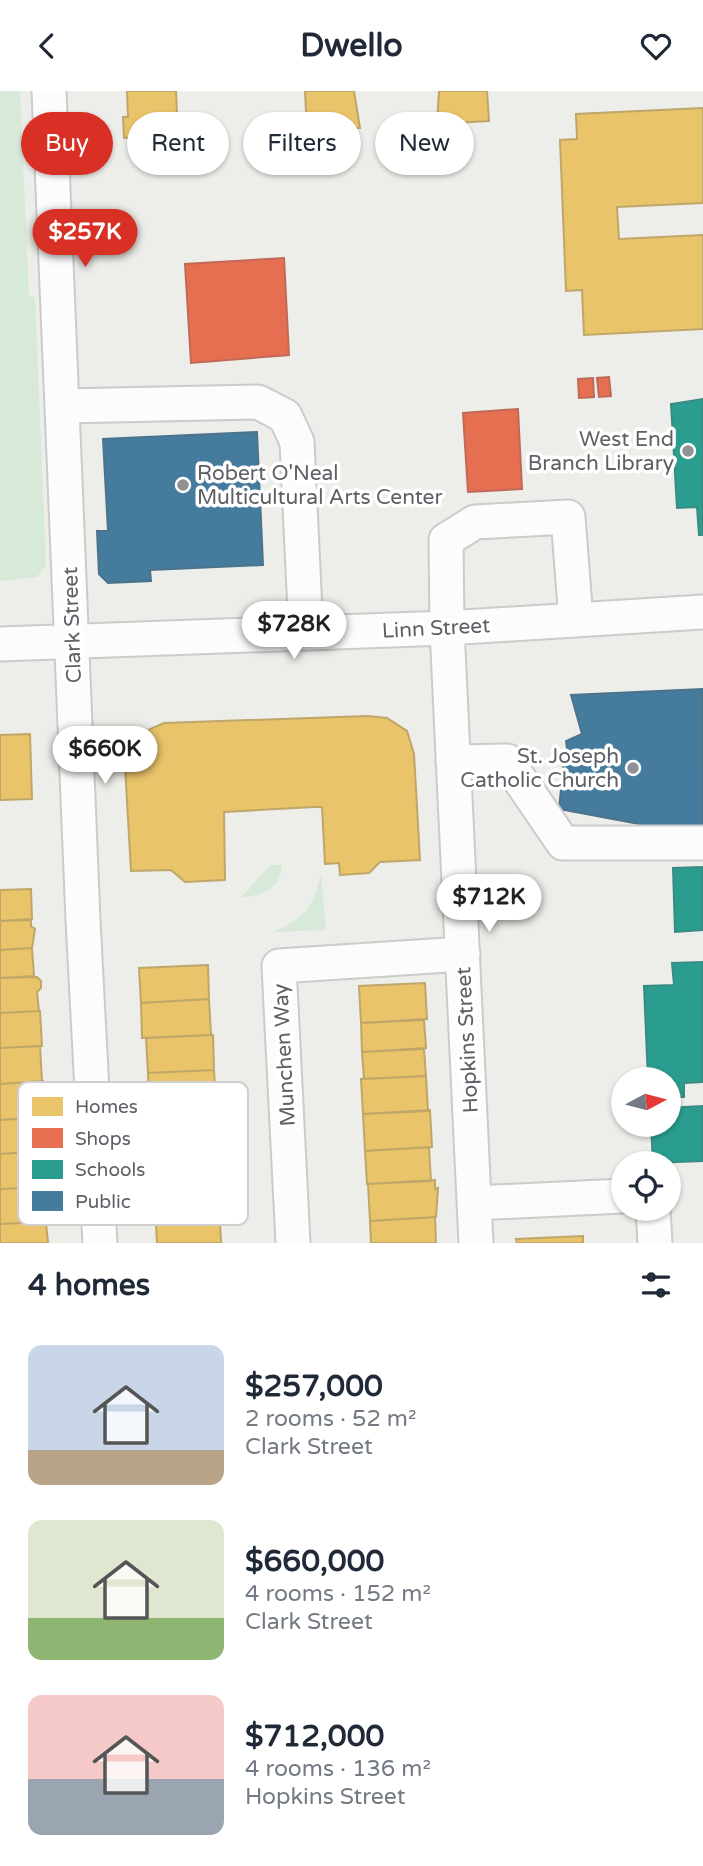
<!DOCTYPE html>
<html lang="en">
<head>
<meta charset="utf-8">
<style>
	body { margin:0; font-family:"Varela Round",sans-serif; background:#f2f2f3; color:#1f2937; height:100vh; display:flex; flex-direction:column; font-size:26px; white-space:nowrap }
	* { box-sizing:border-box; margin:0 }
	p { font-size:23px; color:#747a83 }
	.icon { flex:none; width:38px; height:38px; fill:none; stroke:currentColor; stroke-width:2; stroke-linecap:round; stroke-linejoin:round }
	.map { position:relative; height:1152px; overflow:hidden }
	.drawer { display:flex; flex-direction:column; background:#fff; flex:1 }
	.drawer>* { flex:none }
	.banner { position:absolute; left:21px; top:21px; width:662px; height:63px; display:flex; gap:14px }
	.needle { width:46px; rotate:83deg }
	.tools { position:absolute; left:611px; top:976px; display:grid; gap:14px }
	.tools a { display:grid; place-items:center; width:70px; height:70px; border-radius:50%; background:#fff; box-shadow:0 2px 5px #0004; font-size:35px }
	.price { position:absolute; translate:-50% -60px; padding:0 16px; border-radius:24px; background:#fff; color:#222; font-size:23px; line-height:46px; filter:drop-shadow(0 2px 4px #0008) }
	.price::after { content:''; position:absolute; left:50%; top:42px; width:21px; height:16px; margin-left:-10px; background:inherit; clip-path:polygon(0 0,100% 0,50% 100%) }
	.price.on { background:#d93025; color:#fff }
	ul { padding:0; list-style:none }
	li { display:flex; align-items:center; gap:21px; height:175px; padding:0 28px }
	li span { display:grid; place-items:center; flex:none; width:196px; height:140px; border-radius:14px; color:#555 }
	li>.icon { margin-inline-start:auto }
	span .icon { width:84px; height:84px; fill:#fffc; stroke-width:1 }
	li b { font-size:30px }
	h2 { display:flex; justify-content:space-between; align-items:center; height:84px; padding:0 28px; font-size:30px }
	.chip { padding:0 24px; border-radius:32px; background:#fff; box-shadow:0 2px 5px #0004; font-size:24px; line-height:63px }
	.chip.on { background:#d93025; color:#fff }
	header { display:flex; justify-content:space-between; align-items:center; height:91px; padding:0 28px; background:#fff; font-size:32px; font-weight:700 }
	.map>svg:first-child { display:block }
	.green { fill:#d7e9d8 }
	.homes { fill:#e9c46a; stroke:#bfa669; stroke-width:2 }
	.shops { fill:#e76f51; stroke:#be6a57; stroke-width:2 }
	.schools { fill:#2a9d8f; stroke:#3a8b83; stroke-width:2 }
	.public { fill:#457b9d; stroke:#4c738c; stroke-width:2 }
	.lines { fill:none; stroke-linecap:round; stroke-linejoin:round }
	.minor-casing { stroke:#cbcbcb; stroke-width:37 }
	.minor { stroke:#fcfcfc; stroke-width:33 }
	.poi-dot { fill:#909194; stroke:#fff; stroke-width:2.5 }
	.labels { text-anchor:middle; stroke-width:7; stroke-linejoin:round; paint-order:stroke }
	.poi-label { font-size:21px; fill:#5e6066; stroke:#fff; text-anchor:end }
	.street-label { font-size:21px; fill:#5e6066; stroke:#fff }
	.key { fill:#fff; stroke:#cfcfd1; stroke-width:2 }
	.key-label { font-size:19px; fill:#5e6066 }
</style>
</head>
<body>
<header><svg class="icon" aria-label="back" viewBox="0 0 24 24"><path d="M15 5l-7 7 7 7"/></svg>Dwello<svg class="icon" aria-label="heart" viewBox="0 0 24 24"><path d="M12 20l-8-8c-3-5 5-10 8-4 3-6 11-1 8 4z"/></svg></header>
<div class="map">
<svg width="703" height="1152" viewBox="0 0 703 1152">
	<rect width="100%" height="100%" fill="#edede9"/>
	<path class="green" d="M 0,0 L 20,0 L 29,206 L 35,206 L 46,474 L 37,486 L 0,490 Z
		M 271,774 L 282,774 C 280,799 262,804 240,807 Z
		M 321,783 L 326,839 L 273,841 C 306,826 312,818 321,783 Z"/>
	<path class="homes" d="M 127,0 L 176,0 L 178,44 L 124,47 L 123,26 L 128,26 Z
		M 305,0 L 354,0 L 360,37 L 307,39 Z
		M 439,0 L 487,0 L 489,30 L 437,33 Z
		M 703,17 L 703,112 L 617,116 L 619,148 L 703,144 L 703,238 L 584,244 L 582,199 L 566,200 L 560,49 L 577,48 L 576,23 Z
		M 367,625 L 387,627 L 407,640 L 414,663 L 420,769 L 380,771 L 369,782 L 340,784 L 339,772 L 325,773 L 322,716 L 314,716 L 224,721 L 225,789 L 185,791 L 171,779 L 131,780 L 125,675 L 134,651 L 150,638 L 164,632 Z
		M 30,643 L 32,708 L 0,709 L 0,644 Z
		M 31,798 L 32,828 L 0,830 L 0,799 Z
		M 31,829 L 31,835 L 35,838 L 32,857 L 0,859 L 0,830 Z
		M 32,857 L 34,885 L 0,887 L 0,859 Z
		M 208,874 L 209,908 L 141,912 L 139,877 Z
		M 37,886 L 41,890 L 41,897 L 37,901 L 39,920 L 0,922 L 0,887 Z
		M 425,892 L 427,928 L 361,932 L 359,895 Z
		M 209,908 L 211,944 L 142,947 L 141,912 Z
		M 40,920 L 42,955 L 0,957 L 0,922 Z
		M 424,929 L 426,957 L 362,961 L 361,932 Z
		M 213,944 L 214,979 L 148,982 L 146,947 Z
		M 40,955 L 42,990 L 0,993 L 0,957 Z
		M 424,958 L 426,985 L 364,988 L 362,961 Z
		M 214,979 L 216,1013 L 149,1017 L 148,982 Z
		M 426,985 L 428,1020 L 363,1023 L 361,988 Z
		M 43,990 L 44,1001 L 48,1004 L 45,1026 L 0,1029 L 0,993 Z
		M 430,1019 L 432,1056 L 365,1060 L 363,1023 Z
		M 42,1026 L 45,1031 L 44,1060 L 0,1063 L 0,1029 Z
		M 429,1056 L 431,1090 L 367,1093 L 365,1060 Z
		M 44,1060 L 46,1096 L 0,1098 L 0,1063 Z
		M 435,1089 L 435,1098 L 438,1097 L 436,1126 L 370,1130 L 368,1093 Z
		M 45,1096 L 46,1131 L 0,1133 L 0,1098 Z
		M 435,1126 L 436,1152 L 371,1152 L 370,1130 Z
		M 220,1130 L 221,1152 L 157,1152 L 156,1134 Z
		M 46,1131 L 48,1152 L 0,1152 L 0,1133 Z
		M 583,1145 L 583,1152 L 517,1152 L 516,1148 Z"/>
	<path class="shops" d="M 284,167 L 289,264 L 191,272 L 185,173 Z
		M 609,286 L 611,305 L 599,306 L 597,287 Z
		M 593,287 L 594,306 L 579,307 L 578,288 Z
		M 518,318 L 522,398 L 468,401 L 463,322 Z"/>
	<path class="schools" d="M 703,308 L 703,444 L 699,444 L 697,416 L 677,417 L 671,313 Z
		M 703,776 L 703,839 L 675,841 L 673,777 Z
		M 703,871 L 703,991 L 684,992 L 684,1006 L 668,1006 L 668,989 L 648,989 L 644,895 L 674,894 L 672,872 Z
		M 703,1015 L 703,1070 L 653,1072 L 651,1034 L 668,1034 L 668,1017 Z"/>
	<path class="public" d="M 257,341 L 263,474 L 150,479 L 151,490 L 108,492 L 99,483 L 97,440 L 108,440 L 103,348 Z
		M 702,598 L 703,745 L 559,718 L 564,669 L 568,664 L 566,650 L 582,643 L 571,604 Z"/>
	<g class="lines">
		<g class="minor-casing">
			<path id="minor" d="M 49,0 L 83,829 L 100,1152
				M 64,315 L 258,311 L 285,325 L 297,351 L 306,542
				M 0,553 L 447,537 L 703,521
				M 453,671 L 507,670 L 563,752 L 703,752
				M 474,1112 L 623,1105
				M 653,1118 L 655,1152
				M 293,1152 L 279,875 L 463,863
				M 476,1152 L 447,537 L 446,449 L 475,431 L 568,426 L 576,529"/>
		</g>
		<use href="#minor" class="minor"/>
	</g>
	<g class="poi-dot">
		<circle cx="688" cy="360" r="7"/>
		<circle cx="183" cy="394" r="7"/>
		<circle cx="633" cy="677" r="7"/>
	</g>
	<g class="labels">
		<g class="poi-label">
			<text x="674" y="355">West End<tspan x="674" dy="24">Branch Library</tspan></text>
			<text x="197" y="389" text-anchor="start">Robert O'Neal<tspan x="197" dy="24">Multicultural Arts Center</tspan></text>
			<text x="619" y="672">St. Joseph<tspan x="619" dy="24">Catholic Church</tspan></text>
		</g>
		<g class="street-label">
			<text transform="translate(72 534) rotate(-92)" y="7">Clark Street</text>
			<text transform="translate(436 537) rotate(-3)" y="7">Linn Street</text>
			<text transform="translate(467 949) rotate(-93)" y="7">Hopkins Street</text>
			<text transform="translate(284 964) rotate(-93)" y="7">Munchen Way</text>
		</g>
	</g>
	<rect x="18" y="991" width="230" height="143" rx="10" class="key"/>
	<rect x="32" y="1006" width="31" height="19" fill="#e9c46a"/>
	<rect x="32" y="1037" width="31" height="20" fill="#e76f51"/>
	<rect x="32" y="1069" width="31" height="19" fill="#2a9d8f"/>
	<rect x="32" y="1100" width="31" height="20" fill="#457b9d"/>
	<g class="key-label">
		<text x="75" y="1022">Homes</text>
		<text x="75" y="1054">Shops</text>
		<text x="75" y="1085">Schools</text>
		<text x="75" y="1117">Public</text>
	</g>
</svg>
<div class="tools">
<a><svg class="needle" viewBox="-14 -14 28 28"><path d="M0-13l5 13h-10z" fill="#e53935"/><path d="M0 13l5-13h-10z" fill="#747a83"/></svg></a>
<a><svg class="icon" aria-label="locate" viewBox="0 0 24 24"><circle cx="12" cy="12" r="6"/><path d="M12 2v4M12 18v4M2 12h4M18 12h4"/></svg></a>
</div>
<b class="price on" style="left:85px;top:178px">$257K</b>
<b class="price" style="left:294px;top:570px">$728K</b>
<b class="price" style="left:105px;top:695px">$660K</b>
<b class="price" style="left:489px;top:843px">$712K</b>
<div class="banner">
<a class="chip on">Buy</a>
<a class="chip">Rent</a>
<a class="chip">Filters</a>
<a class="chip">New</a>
</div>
</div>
<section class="drawer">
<h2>4 homes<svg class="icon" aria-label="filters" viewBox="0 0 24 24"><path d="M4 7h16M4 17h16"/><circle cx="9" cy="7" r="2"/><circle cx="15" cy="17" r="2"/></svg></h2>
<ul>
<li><span style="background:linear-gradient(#c9d6e8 75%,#b9a48a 0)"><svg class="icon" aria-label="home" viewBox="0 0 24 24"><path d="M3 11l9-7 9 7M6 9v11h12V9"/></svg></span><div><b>$257,000</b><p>2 rooms · 52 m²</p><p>Clark Street</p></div></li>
<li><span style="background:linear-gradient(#dfe7d0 70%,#8fb573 0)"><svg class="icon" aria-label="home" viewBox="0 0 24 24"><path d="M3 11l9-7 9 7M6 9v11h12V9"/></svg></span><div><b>$660,000</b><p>4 rooms · 152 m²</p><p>Clark Street</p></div></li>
<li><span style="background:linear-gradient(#f6c9c9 60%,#9aa5b1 0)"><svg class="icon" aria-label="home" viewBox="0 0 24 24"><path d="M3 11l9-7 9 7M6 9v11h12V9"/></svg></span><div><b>$712,000</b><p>4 rooms · 136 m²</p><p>Hopkins Street</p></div></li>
</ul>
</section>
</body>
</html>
